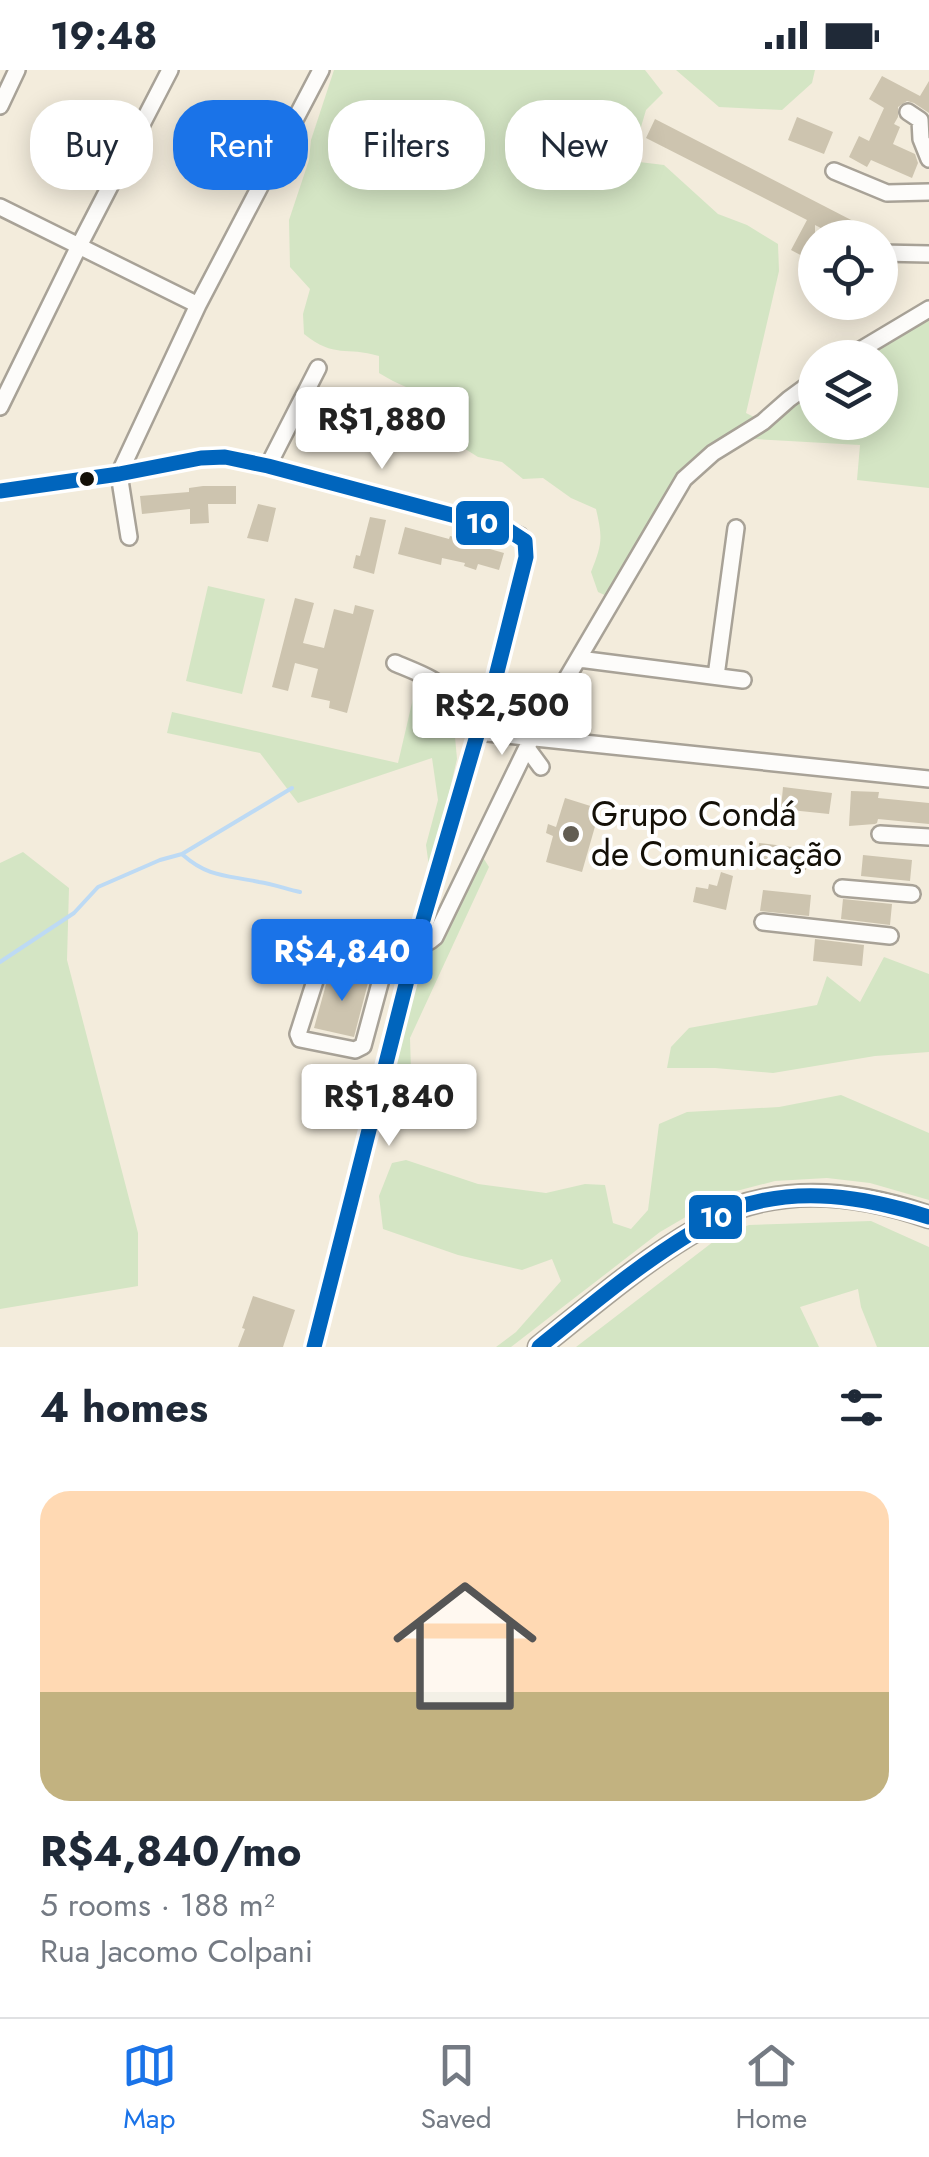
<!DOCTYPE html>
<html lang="en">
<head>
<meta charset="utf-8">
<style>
	body { margin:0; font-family:Jost,sans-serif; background:#f2f2f3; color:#1f2937; height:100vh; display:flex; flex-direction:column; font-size:38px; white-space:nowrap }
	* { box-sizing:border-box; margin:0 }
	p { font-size:32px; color:#747a83 }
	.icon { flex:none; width:55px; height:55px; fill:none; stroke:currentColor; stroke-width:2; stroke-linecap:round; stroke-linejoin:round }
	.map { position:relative; height:1277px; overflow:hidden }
	.side { display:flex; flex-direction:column; background:#fff; flex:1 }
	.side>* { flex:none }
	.hud { position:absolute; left:30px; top:30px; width:870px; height:90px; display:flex; gap:20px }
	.controls { position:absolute; left:798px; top:150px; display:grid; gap:20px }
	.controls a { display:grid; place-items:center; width:100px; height:100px; border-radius:50%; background:#fff; box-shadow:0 5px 25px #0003; font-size:50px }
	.price { position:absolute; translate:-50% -85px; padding:0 22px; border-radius:10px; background:#fff; color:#222; font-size:32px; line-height:65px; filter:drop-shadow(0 2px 5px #0008) }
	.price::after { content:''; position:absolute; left:50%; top:60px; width:30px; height:22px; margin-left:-15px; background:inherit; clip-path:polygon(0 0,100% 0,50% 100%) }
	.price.active { background:#1a73e8; color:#fff }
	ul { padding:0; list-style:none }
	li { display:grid; align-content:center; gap:20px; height:530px; padding:0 40px }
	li+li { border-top:2px solid #e0e1e3 }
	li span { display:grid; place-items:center; height:310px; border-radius:30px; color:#555 }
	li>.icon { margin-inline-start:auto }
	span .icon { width:180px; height:180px; fill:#fffc; stroke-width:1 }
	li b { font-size:42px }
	h2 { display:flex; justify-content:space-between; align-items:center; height:120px; padding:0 40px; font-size:42px }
	.pill { padding:0 35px; border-radius:40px; background:#fff; box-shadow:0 5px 25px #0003; font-size:35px; line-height:90px }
	.pill.active { background:#1a73e8; color:#fff }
	.status { display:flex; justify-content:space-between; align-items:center; height:70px; padding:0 50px; background:#fff; direction:ltr }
	.status svg { height:28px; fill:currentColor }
	.tab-bar { display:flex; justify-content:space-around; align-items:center; height:140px; border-top:2px solid #e0e1e3; background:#fff; font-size:28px; color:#747a83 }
	.tab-bar a { display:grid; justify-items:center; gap:5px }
	.tab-bar .active { color:#1a73e8 }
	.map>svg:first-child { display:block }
	.green { fill:#d4e5c4 }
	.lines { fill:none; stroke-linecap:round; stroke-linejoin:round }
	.stream { stroke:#bddaf4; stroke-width:4 }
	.building { fill:#cdc4af }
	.minor-casing { stroke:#a8a297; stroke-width:20 }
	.major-casing { stroke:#a8a297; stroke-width:25 }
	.minor { stroke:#fdfcfa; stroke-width:15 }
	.major { stroke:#fdfcfa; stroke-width:20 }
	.bus-1-casing { stroke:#fff; stroke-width:22 }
	.bus-1 { stroke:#0065bd; stroke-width:15 }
	.bus-dot { fill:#141007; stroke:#fff; stroke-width:4 }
	.poi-dot { fill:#625d52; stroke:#fff; stroke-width:4 }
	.labels { text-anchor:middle; stroke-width:8; stroke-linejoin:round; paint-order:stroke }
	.poi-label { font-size:35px; fill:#141007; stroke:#fff; text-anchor:start }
	.line-badge { stroke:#fff; stroke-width:4 }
	.badge-label { font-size:28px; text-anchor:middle; font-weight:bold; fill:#fff }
</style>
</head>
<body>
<div class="status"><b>19:48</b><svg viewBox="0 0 49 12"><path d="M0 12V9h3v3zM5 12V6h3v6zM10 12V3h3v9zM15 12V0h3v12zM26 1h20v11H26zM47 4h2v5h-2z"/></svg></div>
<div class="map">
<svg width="929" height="1277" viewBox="0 0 929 1277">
	<rect width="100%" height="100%" fill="#f3ecdc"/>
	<path class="green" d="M 334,0 L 645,0 L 663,23 L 646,40 L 631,91 L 664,95 L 718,144 L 747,155 L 778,174 L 779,201 L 746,343 L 764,352 L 815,310 L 815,352 L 880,352 L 880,288 L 847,287 L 929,239 L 929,418 L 857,410 L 860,375 L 737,368 L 684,409 L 613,529 L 598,522 L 591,502 C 602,474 603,469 596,439 L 571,428 L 543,408 L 523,409 L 502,392 L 478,387 L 462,377 L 455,338 L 444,321 C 416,324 403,317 379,303 L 379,286 C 346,276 335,289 304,264 L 303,244 L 310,219 L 290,197 L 289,150 L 309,90 L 311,70 Z
		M 676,0 L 815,0 L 812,13 L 782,40 L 719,37 Z
		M 208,516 L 265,529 L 242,624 L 186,611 Z
		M 415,620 L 437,628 L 454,656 L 457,689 L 430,804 L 426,775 L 438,730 L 432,688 L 298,733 L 260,683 L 167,663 L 172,642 L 398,693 Z
		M 477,778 L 489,797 L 410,968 L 411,1001 L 387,995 L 415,878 L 427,874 Z
		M 23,782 L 69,818 L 67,890 L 138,1163 L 138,1216 L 0,1239 L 0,793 Z
		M 884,887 L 929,904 L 929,982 L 875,986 L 773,1003 L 715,998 L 667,998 L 671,977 L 689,958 L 817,935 L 827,906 L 860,932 Z
		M 841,1025 L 929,1063 L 929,1130 L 870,1113 L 827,1108 L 775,1111 L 725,1124 L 660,1162 L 511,1277 L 496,1277 L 516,1262 L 561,1211 L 552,1189 L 522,1200 L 458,1185 L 383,1159 L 379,1126 L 392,1093 L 406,1090 L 478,1114 L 546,1123 L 585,1114 L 605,1115 L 613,1153 L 631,1159 L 648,1140 L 659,1054 L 687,1042 L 779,1037 Z
		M 871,1151 L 929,1177 L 929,1277 L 877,1277 L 861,1237 L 858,1219 L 800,1237 L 819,1277 L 576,1277 L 722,1165 L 749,1155 Z"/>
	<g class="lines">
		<path class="stream" d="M 183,785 C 209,808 228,805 259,812 C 273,814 286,819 300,822
			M 0,892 L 74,843 L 98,817 L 160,790 L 182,784 L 292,718"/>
	</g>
	<path class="building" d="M 882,6 L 920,26 L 929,11 L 929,43 L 914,33 L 907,31 L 898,37 L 898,47 L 894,54 L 900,57 L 893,74 L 915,84 L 918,93 L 912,108 L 871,90 L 867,97 L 849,87 L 859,66 L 869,71 L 884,38 L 869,29 Z
		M 797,47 L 833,62 L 824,84 L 788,70 Z
		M 655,49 L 857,153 L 850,168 L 840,168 L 815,155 L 815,168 L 812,174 L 815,176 L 808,189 L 791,180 L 807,150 L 646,68 Z
		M 203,416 L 236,416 L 236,434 L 208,434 L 209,453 L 190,454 L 190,439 L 142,444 L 140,426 L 189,422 L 189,418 Z
		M 258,434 L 276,438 L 268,472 L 247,468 Z
		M 370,447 L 386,450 L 374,504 L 353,498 L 356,485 L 360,486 Z
		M 405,457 L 449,469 L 450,466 L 471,471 L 473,465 L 492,471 L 490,479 L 504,483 L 499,500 L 478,494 L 476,500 L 464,496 L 465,493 L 442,488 L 441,495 L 398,484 Z
		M 295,528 L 314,533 L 303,573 L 324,578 L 334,539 L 353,544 L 355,535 L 374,540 L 347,643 L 329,638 L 330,631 L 311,627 L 318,599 L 295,593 L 288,621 L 272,617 Z
		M 783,717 L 832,723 L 829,744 L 781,739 Z
		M 851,721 L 879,722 L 878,728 L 929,733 L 929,754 L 878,749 L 877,753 L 875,754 L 849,756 Z
		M 565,728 L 600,739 L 582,802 L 546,792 L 553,766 L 546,763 L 548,754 L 556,757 Z
		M 759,773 L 808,779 L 806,800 L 757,795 Z
		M 863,785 L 912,790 L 910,811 L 861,806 Z
		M 721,802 L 733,806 L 726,840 L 693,832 L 696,817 L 708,819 L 709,814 L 717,816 Z
		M 763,820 L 811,825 L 809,846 L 760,841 Z
		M 843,829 L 892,834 L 890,855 L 841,849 Z
		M 815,869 L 864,875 L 862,896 L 813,891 Z
		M 330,900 L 369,909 L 354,967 L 314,958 Z
		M 253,1226 L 295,1240 L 283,1277 L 238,1277 L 245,1259 L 242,1258 Z"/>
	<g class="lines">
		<g class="minor-casing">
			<path id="minor" d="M 0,36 L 17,0
				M 908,42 L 920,50 L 921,69 L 929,89
				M 834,101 L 887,123 L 929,122
				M 0,137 L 198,235
				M 880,183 L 929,184
				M 847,288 L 929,239
				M 0,337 L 79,176 L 170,0
				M 268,396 L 318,298
				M 0,421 L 119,404 L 201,388 L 225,387 L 268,396 L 508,460 L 520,466 L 525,471 L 526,487 L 492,622 L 478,662 L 418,867 L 314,1277
				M 129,467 L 119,404 L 198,235 L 321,0
				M 579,589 L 743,610
				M 395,593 C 416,602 438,609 454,627 C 463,638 467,652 478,662
				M 716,606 L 736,458
				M 478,662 L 929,709
				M 527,678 L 541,697
				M 880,764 L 929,767
				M 842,818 L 912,824
				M 763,852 L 890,866
				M 418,867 L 372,860 L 364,860 L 322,889 L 298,964 L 300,969 L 355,980 L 363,976 L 383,902 L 383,898 L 368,885 L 372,871 C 394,871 416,885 435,867 L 531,669 L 684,409 L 713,383 L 763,352 L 789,329 L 815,310"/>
		</g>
		<g class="major-casing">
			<path id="major" d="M 539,1277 C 591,1236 642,1191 700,1158 C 710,1151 722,1143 733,1139 C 798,1115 866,1125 929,1147"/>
		</g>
		<use href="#minor" class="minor"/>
		<use href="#major" class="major"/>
		<g class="bus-1-casing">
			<path id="bus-1" d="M 0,421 L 119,404 L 201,388 L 225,387 L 268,396 L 508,460 L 525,471 L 526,487 L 492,622 L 478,662 L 418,867 L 314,1277
				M 539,1277 C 589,1237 638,1195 693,1162 C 706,1154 718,1144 733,1139 C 798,1115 865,1127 929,1147"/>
		</g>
		<use href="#bus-1" class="bus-1"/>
	</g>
	<circle class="bus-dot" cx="87" cy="409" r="9"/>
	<circle class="poi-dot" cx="571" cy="764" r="10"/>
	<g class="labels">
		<g class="poi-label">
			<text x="591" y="756">Grupo Condá<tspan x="591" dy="40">de Comunicação</tspan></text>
		</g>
	</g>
	<g class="line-badge">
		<rect x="454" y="429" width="57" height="48" rx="10" fill="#0065bd"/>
		<rect x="687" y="1123" width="57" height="48" rx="10" fill="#0065bd"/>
	</g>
	<g class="badge-label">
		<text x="482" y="463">10</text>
		<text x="716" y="1157">10</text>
	</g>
</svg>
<div class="controls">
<a><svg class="icon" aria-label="locate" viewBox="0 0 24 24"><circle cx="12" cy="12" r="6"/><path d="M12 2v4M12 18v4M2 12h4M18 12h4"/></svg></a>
<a><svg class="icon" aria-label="layers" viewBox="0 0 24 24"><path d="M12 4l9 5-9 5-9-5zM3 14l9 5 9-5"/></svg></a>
</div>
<b class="price" style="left:382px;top:402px">R$1,880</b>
<b class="price" style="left:502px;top:688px">R$2,500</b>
<b class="price active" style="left:342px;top:934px">R$4,840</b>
<b class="price" style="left:389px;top:1079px">R$1,840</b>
<div class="hud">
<a class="pill">Buy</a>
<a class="pill active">Rent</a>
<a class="pill">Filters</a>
<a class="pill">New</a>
</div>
</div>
<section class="side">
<h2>4 homes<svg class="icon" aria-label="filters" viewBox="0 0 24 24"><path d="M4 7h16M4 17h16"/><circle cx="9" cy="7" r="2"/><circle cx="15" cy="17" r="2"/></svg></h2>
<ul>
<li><span style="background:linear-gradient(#ffd9b3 65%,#c2b280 0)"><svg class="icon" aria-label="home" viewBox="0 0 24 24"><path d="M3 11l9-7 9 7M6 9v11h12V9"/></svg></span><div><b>R$4,840/mo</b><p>5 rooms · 188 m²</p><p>Rua Jacomo Colpani</p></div></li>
</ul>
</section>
<nav class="tab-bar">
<a class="active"><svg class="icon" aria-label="map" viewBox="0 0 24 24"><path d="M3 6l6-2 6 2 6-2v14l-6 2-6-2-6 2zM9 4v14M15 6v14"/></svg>Map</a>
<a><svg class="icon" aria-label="saved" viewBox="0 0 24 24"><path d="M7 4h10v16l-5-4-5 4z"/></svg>Saved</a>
<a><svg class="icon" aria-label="home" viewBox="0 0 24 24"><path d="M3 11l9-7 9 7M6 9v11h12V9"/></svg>Home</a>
</nav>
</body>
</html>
